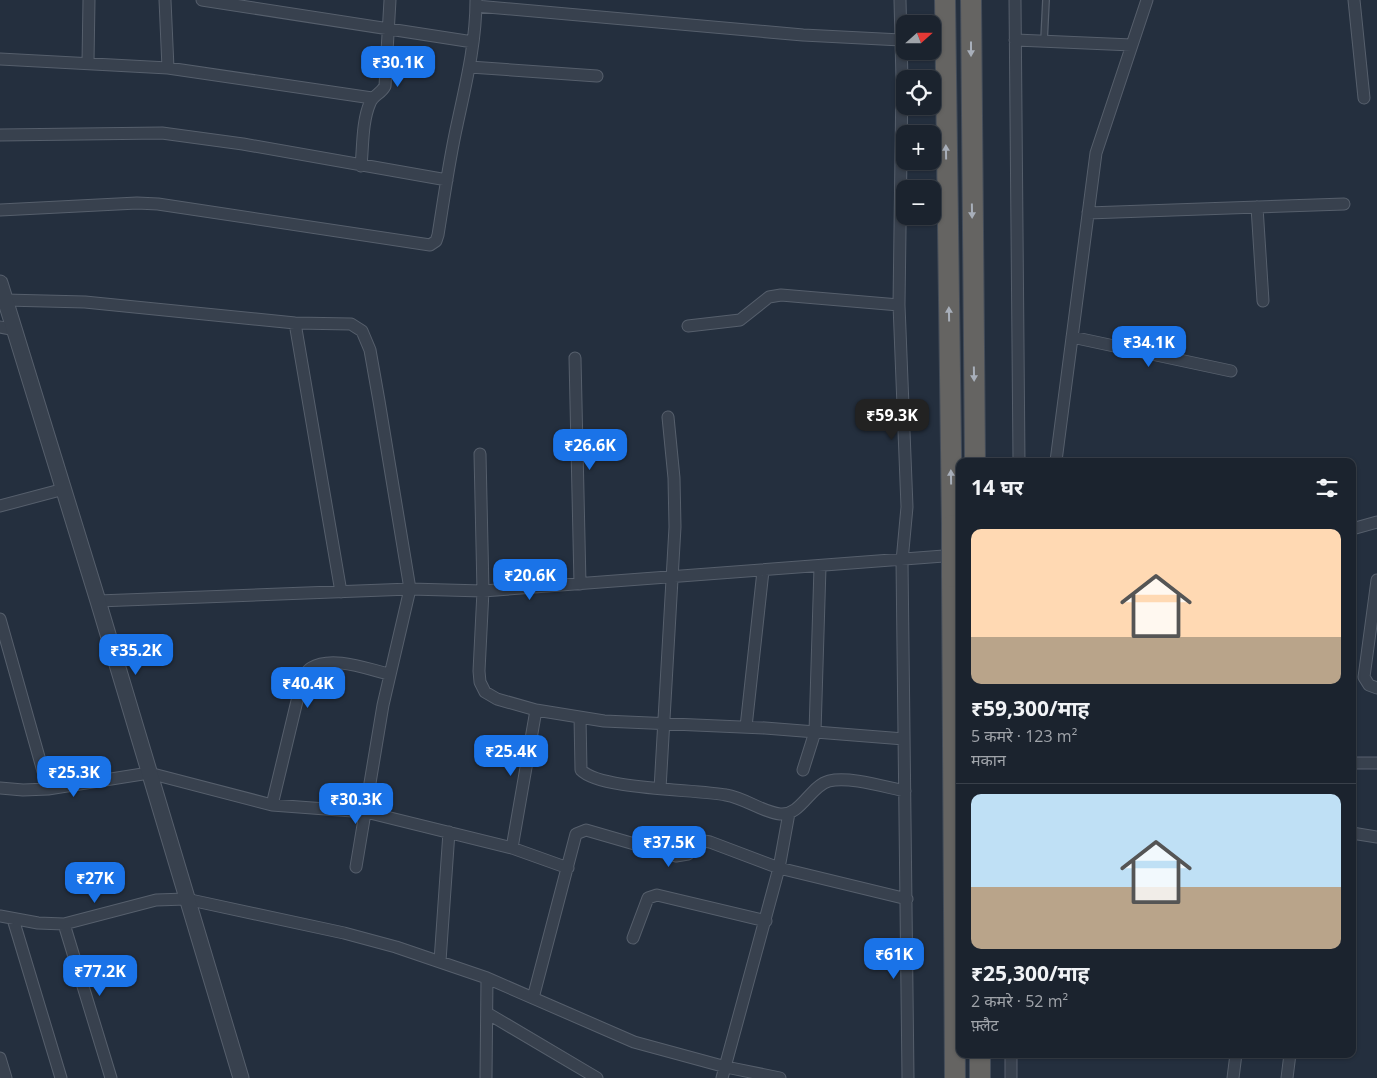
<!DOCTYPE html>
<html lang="hi">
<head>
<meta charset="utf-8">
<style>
	body { margin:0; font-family:"Open Sans","Noto Sans Devanagari",sans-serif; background:#242b36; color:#f1f3f6; height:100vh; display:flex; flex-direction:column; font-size:19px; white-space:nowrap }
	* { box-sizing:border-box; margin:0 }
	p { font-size:16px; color:#a0a4aa }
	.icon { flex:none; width:28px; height:28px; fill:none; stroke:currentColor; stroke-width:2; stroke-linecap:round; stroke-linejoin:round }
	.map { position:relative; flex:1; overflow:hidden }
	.side { position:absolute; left:956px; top:458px; width:400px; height:600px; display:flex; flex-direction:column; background:#1b232e; border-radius:10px; box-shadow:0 1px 4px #0004,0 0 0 1px #39404a }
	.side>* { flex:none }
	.needle { width:32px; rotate:69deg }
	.buttons { position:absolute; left:896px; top:15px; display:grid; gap:10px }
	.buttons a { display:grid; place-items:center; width:45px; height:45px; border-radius:10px; background:#1b232e; box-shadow:0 1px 4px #0004,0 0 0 1px #39404a; font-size:25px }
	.price { position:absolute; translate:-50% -42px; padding:0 11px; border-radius:10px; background:#1a73e8; color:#fff; font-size:16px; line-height:32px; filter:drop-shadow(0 1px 2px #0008) }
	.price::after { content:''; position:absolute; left:50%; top:30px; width:15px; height:11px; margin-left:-8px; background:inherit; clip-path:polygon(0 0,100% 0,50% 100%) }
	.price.on { background:#222; color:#fff }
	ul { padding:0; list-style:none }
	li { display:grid; align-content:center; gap:10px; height:265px; padding:0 15px }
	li+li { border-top:1px solid #39404a }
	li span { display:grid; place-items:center; height:155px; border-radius:10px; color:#555 }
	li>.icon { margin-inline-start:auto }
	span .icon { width:90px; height:90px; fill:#fffc; stroke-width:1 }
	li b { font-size:21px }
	h2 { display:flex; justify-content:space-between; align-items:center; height:60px; padding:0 15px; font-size:21px }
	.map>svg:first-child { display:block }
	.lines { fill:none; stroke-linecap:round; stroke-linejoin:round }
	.service-casing { stroke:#565f6c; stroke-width:8 }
	.minor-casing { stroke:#565f6c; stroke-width:13 }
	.tertiary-casing { stroke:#565f6c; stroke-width:17 }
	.trunk-casing { stroke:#434c59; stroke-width:22 }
	.service { stroke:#38414e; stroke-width:5.5 }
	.minor { stroke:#38414e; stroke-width:11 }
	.tertiary { stroke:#38414e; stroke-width:15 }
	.trunk { stroke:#656462; stroke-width:20 }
	.trunk-bridge-casing { stroke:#434c59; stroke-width:22; stroke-linecap:butt }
	.trunk-bridge { stroke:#656462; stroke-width:20 }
	.oneway { fill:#a8afba }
</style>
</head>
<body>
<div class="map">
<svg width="1377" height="1078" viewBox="0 0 1377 1078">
	<rect width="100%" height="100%" fill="#242f3e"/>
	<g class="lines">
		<g class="service-casing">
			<path id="service" d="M 1044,41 L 1046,0"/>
		</g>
		<g class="minor-casing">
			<path id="minor" d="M 165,0 L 168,68
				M 202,0 L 473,42
				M 900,0 L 902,80 L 899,305 L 907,507 L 902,561 L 908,1078
				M 1015,0 L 1019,461
				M 1354,0 L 1364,98
				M 476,6 L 803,35 L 901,40
				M 1015,40 L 1132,45
				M 0,59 L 168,68 L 372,98
				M 88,62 L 89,0
				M 470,67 L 597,76
				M 0,135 L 162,133 L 243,144 L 447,180
				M 361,166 C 363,147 362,121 370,103 C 373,95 381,94 385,86 L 390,0
				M 1257,207 L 1263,301
				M 0,210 L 137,203 L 158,204 L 430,245 L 436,241 L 438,235 C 444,198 449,161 457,125 C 466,83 476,43 476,0
				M 1088,213 L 1344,204
				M 5,300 L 85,302 L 295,323 L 351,324 L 362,331 L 370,350 L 379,401 L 410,589 L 383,705 L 356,867
				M 295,323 L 341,592
				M 688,326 L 740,320 L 769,297 L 781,295 L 899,305
				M 0,327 L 15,330
				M 1072,337 L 1231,371
				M 575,358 L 580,584
				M 480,454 L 483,591 L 479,671 L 480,682 L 485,692 L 497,699 L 536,710 L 604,721 L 765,728 L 904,739
				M 1056,461 L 1096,153 L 1147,0
				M 0,506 L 64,489
				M 1352,529 L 1377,522
				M 1377,580 L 1364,677 L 1369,685 L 1377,688
				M 98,601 L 410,589 L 483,591 L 957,555
				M 0,619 L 48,789
				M 580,717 L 581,770 C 600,790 695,789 726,795 C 745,798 762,812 780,814 C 801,816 810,786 829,781 C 849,776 885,787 905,791
				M 746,727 L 763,571
				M 1352,763 L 1377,763
				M 803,770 L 815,732 L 820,567
				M 0,788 L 23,790 L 48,789 L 149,773 L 272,805 L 366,812 L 512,848 L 568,868
				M 660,789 L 675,527 L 674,478 L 668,417
				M 272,805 L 302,680 C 304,676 307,670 311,668 C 332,655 367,669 389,674
				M 1352,833 L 1377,837
				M 512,848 L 536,710
				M 0,916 L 38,923 L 64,924 L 156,900 L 186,899 L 344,933 L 396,947 L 487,978 L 634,1042 L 726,1067 L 780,1078
				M 13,919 L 61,1078
				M 64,924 L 111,1078
				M 633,938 L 648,898 L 657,895 L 766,921
				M 440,961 L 449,832
				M 533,998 L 576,834 L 586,830 L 676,856 L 688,854 L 704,841 L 710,842 L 779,868 L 907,899
				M 487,1013 L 597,1078
				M 0,1058 L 6,1078
				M 486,1078 L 487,978
				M 722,1078 L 779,868 L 789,813
				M 1011,1078 L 1011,1054
				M 1233,1078 L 1236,1054
				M 1287,1078 L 1290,1054"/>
		</g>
		<g class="tertiary-casing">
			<path id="tertiary" d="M 0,283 L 98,601 L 241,1078"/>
		</g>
		<g class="trunk-casing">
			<path id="trunk" d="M 945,0 L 952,525
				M 971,0 L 975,461
				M 952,577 L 955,1078
				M 980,1054 L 980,1078"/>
		</g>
		<use href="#service" class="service"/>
		<use href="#minor" class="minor"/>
		<use href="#tertiary" class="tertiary"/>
		<use href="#trunk" class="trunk"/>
		<g class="trunk-bridge-casing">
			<path id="trunk-bridge" d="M 952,525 L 952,577"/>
		</g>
		<use href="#trunk-bridge" class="trunk-bridge"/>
	</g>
	<defs><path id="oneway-solid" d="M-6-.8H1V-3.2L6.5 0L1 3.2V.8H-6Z" transform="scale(1.25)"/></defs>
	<g class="oneway">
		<use href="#oneway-solid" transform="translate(971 49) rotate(90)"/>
		<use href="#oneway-solid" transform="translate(946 152) rotate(-91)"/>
		<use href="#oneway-solid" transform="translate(972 211) rotate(89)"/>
		<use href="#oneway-solid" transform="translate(949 314) rotate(-91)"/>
		<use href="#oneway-solid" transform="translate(974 374) rotate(89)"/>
		<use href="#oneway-solid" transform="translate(951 477) rotate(-91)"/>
	</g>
</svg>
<div class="buttons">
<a><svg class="needle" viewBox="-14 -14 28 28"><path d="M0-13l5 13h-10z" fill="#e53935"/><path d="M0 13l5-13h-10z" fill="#a0a4aa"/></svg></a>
<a><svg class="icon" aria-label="locate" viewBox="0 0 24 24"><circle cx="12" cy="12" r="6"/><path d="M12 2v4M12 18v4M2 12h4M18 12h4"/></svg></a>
<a>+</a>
<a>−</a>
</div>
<b class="price" style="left:398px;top:88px">₹30.1K</b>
<b class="price" style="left:1149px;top:368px">₹34.1K</b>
<b class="price on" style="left:892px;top:441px">₹59.3K</b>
<b class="price" style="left:590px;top:471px">₹26.6K</b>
<b class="price" style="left:530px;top:601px">₹20.6K</b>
<b class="price" style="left:136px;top:676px">₹35.2K</b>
<b class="price" style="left:308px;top:709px">₹40.4K</b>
<b class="price" style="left:511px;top:777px">₹25.4K</b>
<b class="price" style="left:74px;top:798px">₹25.3K</b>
<b class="price" style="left:356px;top:825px">₹30.3K</b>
<b class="price" style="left:669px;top:868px">₹37.5K</b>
<b class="price" style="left:95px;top:904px">₹27K</b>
<b class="price" style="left:894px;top:980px">₹61K</b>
<b class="price" style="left:100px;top:997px">₹77.2K</b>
<section class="side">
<h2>14 घर<svg class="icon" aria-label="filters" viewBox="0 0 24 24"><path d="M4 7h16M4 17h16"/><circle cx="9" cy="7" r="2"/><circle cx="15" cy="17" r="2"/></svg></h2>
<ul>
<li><span style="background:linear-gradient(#ffd9b3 70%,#b9a48a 0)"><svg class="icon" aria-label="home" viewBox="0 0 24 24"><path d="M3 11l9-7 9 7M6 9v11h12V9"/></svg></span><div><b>₹59,300/माह</b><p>5 कमरे · 123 m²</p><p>मकान</p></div></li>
<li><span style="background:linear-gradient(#bfe0f5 60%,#b9a48a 0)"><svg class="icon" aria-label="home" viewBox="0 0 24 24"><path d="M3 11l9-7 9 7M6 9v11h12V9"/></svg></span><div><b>₹25,300/माह</b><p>2 कमरे · 52 m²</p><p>फ़्लैट</p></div></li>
</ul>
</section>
</div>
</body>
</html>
